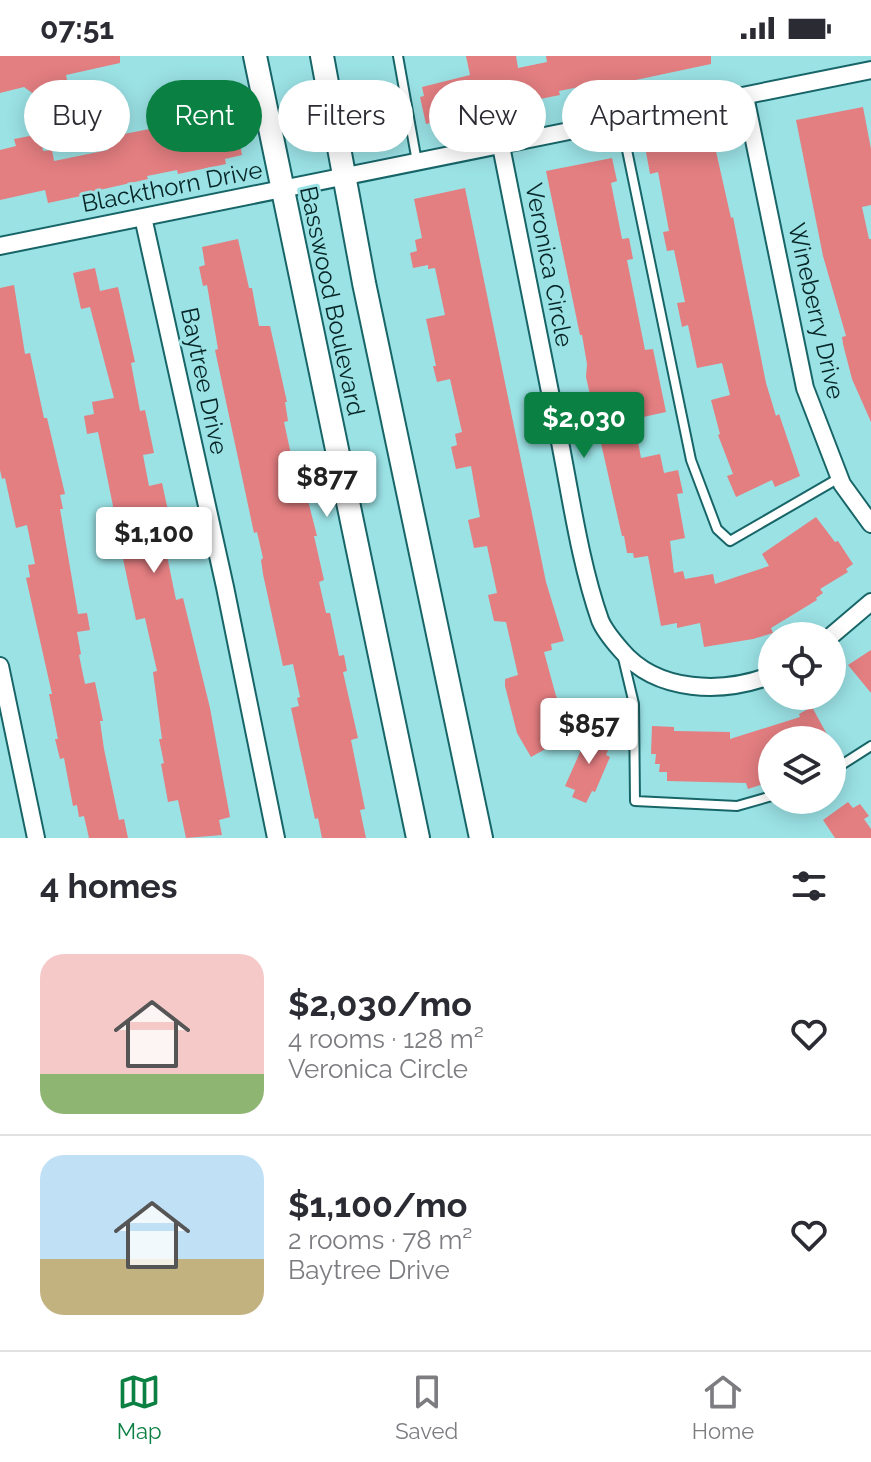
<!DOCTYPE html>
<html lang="en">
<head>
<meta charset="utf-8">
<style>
	body { margin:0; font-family:Raleway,sans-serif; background:#f7f7f7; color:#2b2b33; height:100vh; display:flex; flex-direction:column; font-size:30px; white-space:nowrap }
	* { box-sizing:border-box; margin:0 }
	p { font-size:26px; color:#7c7c81 }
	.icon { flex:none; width:44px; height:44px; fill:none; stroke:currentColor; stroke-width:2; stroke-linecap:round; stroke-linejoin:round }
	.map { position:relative; height:782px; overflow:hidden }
	.panel { display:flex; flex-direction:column; background:#fff; flex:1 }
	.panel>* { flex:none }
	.top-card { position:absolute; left:24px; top:24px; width:824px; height:72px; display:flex; gap:16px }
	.fabs { position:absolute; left:758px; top:566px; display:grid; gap:16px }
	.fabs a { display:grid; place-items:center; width:88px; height:88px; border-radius:50%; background:#fff; box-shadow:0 4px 20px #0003; font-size:40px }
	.price { position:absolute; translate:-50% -68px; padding:0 18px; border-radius:8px; background:#fff; color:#222; font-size:26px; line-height:52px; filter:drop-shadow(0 2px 4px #0008) }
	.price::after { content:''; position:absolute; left:50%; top:48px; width:24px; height:18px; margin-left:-12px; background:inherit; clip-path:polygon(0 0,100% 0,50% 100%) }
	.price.active { background:#0b8043; color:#fff }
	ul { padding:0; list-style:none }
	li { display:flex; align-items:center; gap:24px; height:200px; padding:0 40px }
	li+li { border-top:2px solid #e1e1e2 }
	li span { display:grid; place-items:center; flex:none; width:224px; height:160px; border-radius:24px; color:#555 }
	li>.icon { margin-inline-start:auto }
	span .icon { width:96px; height:96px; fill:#fffc; stroke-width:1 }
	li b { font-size:34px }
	h2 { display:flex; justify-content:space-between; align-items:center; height:96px; padding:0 40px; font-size:34px }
	.chip { padding:0 28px; border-radius:36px; background:#fff; box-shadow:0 4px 20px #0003; font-size:28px; line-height:72px }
	.chip.active { background:#0b8043; color:#fff }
	.status { display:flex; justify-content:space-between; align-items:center; height:56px; padding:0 40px; background:#fff; direction:ltr }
	.status svg { height:22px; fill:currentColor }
	.dock { display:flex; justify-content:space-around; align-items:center; height:112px; border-top:2px solid #e1e1e2; background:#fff; font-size:22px; color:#7c7c81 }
	.dock a { display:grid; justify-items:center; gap:4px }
	.dock .active { color:#0b8043 }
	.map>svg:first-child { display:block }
	.building { fill:#e37e81 }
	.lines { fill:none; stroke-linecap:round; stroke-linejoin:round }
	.lane-casing { stroke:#186568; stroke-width:12 }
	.street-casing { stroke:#186568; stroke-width:20 }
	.secondary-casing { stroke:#186568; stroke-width:26 }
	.lane { stroke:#fff; stroke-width:8 }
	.street { stroke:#fff; stroke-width:16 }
	.secondary { stroke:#fff; stroke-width:22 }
	.labels { text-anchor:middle; stroke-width:6; stroke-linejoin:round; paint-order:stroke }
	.street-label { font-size:24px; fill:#062526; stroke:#9be2e5 }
</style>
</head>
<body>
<div class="status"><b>07:51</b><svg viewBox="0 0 49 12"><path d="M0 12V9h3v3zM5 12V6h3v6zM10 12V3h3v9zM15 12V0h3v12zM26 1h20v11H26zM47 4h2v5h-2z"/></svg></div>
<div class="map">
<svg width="871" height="782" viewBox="0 0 871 782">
	<rect width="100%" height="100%" fill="#9be2e5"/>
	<path class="building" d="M 0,0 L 120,0 L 120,7 L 66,19 L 68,29 L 61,34 L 48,31 L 42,37 L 35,39 L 24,31 L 0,37 Z
		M 466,0 L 516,0 L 518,12 L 547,6 L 546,0 L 711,0 L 711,8 L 598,32 L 589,33 L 589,29 L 559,35 L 560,39 L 540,43 L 540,40 L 426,68 L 420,41 L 424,40 L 422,31 L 470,19 Z
		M 863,51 L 871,93 L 871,149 L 862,151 L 869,183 L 871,183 L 871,366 L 852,323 L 843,288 L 842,281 L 846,280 L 823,200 L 796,64 Z
		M 177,61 L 178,66 L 190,63 L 192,72 L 235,63 L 242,99 L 225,103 L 226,108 L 178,118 L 177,114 L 147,120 L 148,123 L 95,135 L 95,137 L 48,147 L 45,134 L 0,144 L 0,94 L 16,90 L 14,83 L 40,78 L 43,95 L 52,94 L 54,105 L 108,94 L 104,77 L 122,73 L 124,78 L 155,72 L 154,66 Z
		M 713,82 L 731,162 L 733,161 L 766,327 L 776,360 L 779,358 L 800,420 L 775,431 L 772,424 L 736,441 L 727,420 L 733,418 L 718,379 L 720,378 L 711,344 L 730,339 L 722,307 L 697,312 L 688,269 L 682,271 L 677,247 L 685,246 L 674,194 L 667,195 L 663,176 L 669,175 L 658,116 L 650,118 L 646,96 Z
		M 612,102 L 617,125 L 611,127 L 622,183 L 629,182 L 633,203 L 627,204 L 645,294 L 653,293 L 666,356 L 634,363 L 635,370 L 641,402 L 660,398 L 664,417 L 678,414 L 683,437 L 677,438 L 685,482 L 670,485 L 674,517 L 683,515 L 685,523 L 713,518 L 715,528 L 769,510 L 762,498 L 816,461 L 835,486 L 838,485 L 853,508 L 846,513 L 848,516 L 820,533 L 823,537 L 816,542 L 817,544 L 771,572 L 773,577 L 753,583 L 704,591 L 700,567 L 677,572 L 677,567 L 661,570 L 648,500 L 634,502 L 633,497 L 627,497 L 624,480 L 622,480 L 586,321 L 587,308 L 582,279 L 580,279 L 546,115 Z
		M 465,132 L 546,526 L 564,585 L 551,588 L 552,594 L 544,596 L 556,640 L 576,676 L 531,701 L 517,677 L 505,630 L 505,623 L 518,619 L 506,566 L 494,565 L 488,539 L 497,537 L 487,490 L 474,492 L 468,464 L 480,461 L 471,410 L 456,413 L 451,391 L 457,389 L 455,378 L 462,376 L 450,323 L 437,326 L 433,310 L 436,310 L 426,263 L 445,259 L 435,212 L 428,213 L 428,209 L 413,212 L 410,197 L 417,195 L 415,184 L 422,182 L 414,143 Z
		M 238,183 L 249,232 L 252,232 L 259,270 L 270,270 L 287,346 L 285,346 L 288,365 L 284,366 L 296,422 L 302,421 L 317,480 L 314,480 L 324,524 L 319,526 L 326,557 L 330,557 L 339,600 L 344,599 L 347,615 L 343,616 L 358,682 L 351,684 L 365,753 L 360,754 L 366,782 L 322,782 L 318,762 L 315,763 L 291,652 L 299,650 L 297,642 L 300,641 L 293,608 L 283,610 L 263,518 L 261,504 L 263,502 L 257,476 L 254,477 L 215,294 L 218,293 L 207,229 L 203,230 L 199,211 L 205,209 L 202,191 Z
		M 95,212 L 100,235 L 118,231 L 135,306 L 131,307 L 140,355 L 145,354 L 154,397 L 143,399 L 149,430 L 162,427 L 176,492 L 166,495 L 176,544 L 183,542 L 210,652 L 230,761 L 219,764 L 222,779 L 186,782 L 178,744 L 168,746 L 161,708 L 164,707 L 159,683 L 162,683 L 153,616 L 157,615 L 145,562 L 136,564 L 122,498 L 114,500 L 104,457 L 114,455 L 98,376 L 87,378 L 84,360 L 94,358 L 92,346 L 114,342 L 90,251 L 81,253 L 73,217 Z
		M 14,229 L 25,298 L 30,297 L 44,362 L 47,362 L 65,438 L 60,439 L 63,453 L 60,453 L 78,558 L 87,557 L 90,574 L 77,576 L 81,598 L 79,599 L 85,628 L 95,626 L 103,665 L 100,665 L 104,693 L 119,764 L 124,763 L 128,782 L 89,782 L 84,760 L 79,761 L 77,749 L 73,750 L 64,702 L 60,703 L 55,683 L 58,683 L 49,638 L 52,638 L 26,522 L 30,521 L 28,509 L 35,508 L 27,469 L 16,472 L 5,422 L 2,423 L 0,414 L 0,232 Z
		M 871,594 L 871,637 L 848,609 Z
		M 812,651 L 830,684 L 772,684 L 772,725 L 748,733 L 746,727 L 667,725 L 667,716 L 659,716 L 660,708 L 655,708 L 656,698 L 651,698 L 652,670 L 674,671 L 674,675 L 730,676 L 730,683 L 800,661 L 799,658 Z
		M 590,674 L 612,684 L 606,699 L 610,701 L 595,736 L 592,735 L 586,747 L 572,741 L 575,734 L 565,730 Z
		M 848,746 L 853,752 L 860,748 L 869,760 L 864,763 L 871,773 L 871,782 L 835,782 L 823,764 Z"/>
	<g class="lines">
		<g class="lane-casing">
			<path id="lane" d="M 398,0 L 417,106
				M 621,65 L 691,404 L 717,473 L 730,485 L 839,422
				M 623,602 L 634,648 L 635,745 L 737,750 L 772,740
				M 832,715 L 871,690"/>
		</g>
		<g class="street-casing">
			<path id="street" d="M 745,40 L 805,332 L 842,428 L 871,468
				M 501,90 C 520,187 539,284 559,381 C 571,441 580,507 600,564 C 604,574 614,586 621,594 C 657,637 723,638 772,619
				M 143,161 L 225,531 L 276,782
				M 0,190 L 871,14
				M 831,580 L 871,546
				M 0,610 L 36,782"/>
		</g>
		<g class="secondary-casing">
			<path id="secondary" d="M 255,0 L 418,782
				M 322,0 L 364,227 L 481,782"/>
		</g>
		<use href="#lane" class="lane"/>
		<use href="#street" class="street"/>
		<use href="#secondary" class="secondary"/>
	</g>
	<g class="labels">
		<g class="street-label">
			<text transform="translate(172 131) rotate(-11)" y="8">Blackthorn Drive</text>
			<text transform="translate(549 209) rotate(79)" y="8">Veronica Circle</text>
			<text transform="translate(332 245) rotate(78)" y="8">Basswood Boulevard</text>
			<text transform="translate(816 255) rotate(77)" y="8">Wineberry Drive</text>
			<text transform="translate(204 325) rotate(78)" y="8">Baytree Drive</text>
		</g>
	</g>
</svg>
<div class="fabs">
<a><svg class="icon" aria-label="locate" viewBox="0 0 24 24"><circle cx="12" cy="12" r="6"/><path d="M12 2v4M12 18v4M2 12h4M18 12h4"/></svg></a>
<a><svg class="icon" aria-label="layers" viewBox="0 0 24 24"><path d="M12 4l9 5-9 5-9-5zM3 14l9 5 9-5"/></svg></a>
</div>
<b class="price active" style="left:584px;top:404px">$2,030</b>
<b class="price" style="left:327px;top:463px">$877</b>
<b class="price" style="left:154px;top:519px">$1,100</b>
<b class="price" style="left:589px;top:710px">$857</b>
<div class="top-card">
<a class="chip">Buy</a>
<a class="chip active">Rent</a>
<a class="chip">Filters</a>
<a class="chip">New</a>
<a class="chip">Apartment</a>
</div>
</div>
<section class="panel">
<h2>4 homes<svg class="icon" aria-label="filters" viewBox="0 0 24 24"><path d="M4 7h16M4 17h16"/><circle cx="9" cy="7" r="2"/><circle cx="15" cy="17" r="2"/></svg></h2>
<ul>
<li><span style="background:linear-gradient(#f6c9c9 75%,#8fb573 0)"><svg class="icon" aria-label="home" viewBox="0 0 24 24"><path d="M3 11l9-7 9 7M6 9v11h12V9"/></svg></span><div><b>$2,030/mo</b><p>4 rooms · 128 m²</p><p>Veronica Circle</p></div><svg class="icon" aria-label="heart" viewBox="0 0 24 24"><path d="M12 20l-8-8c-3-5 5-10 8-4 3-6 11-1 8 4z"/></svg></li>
<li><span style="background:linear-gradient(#bfe0f5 65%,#c2b280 0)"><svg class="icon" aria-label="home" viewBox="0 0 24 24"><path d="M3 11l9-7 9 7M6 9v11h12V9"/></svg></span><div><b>$1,100/mo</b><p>2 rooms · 78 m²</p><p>Baytree Drive</p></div><svg class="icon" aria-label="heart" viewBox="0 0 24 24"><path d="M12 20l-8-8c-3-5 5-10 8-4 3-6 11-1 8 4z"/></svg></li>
</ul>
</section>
<nav class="dock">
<a class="active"><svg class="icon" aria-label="map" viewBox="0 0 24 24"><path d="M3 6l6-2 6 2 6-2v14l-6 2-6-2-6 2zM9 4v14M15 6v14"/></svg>Map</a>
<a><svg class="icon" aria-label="saved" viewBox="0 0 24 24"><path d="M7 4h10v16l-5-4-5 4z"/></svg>Saved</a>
<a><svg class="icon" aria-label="home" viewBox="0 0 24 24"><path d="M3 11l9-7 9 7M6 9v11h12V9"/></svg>Home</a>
</nav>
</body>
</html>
